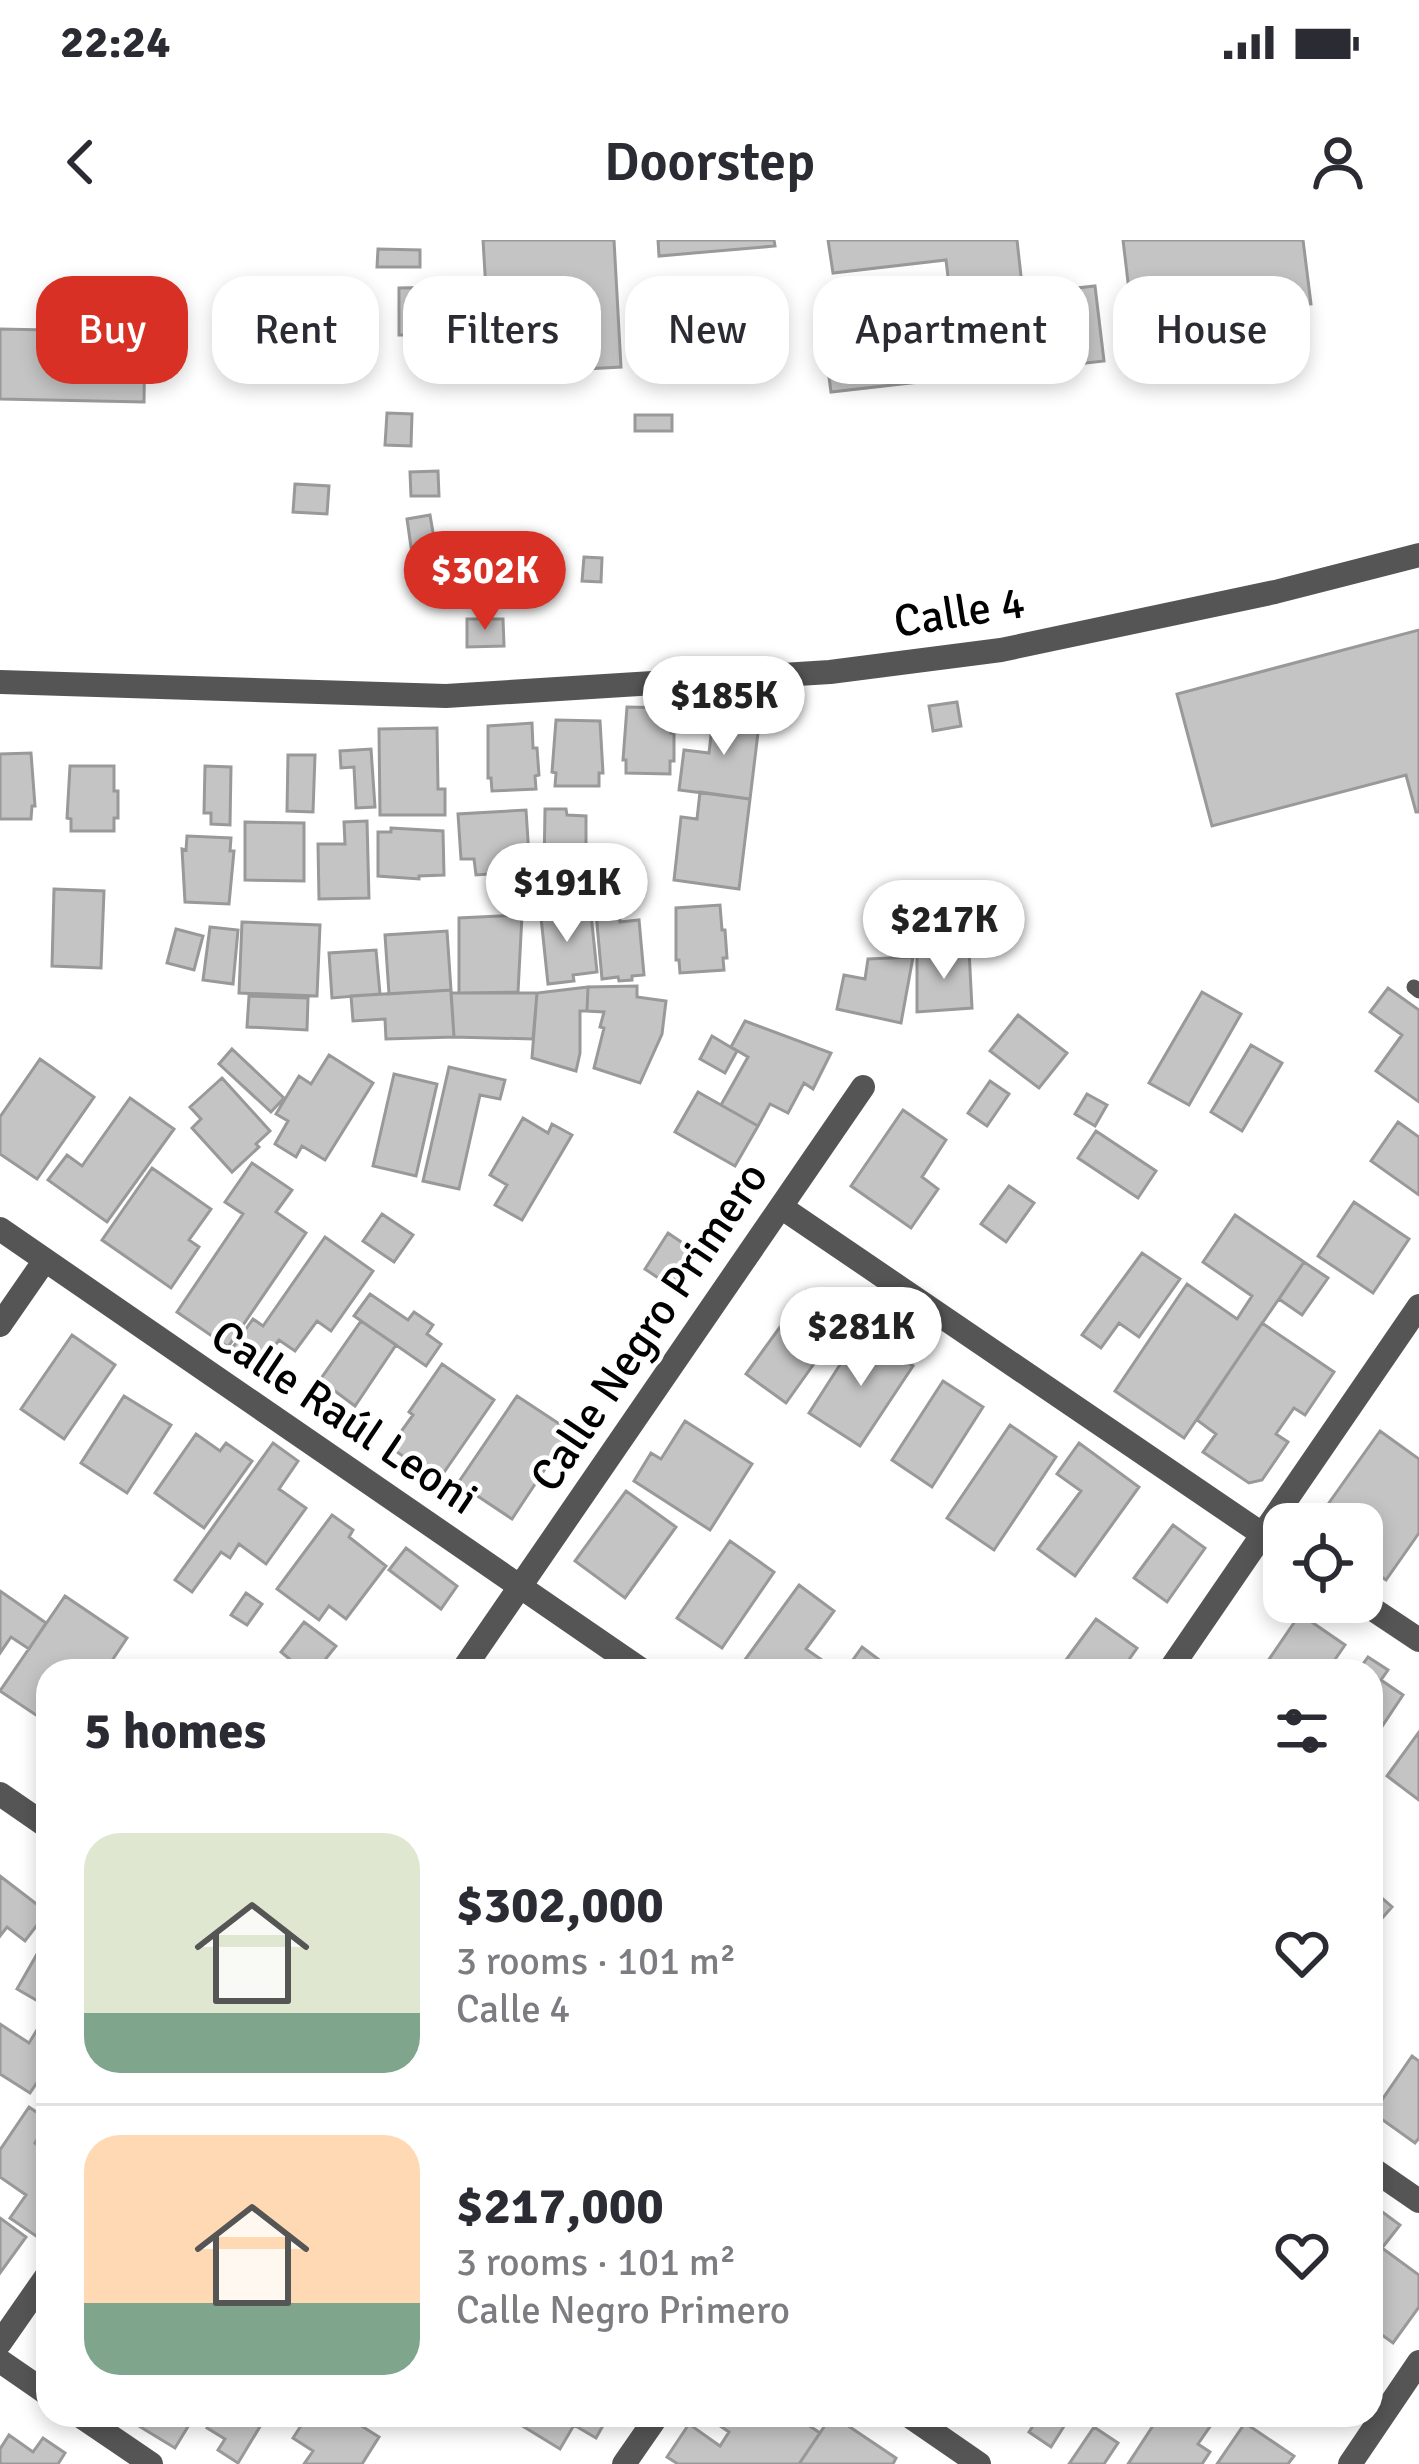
<!DOCTYPE html>
<html lang="en">
<head>
<meta charset="utf-8">
<style>
	body { margin:0; font-family:Signika,sans-serif; background:#f7f7f7; color:#2b2b33; height:100vh; display:flex; flex-direction:column; font-size:45px; white-space:nowrap }
	* { box-sizing:border-box; margin:0 }
	p { font-size:39px; color:#7c7c81 }
	.icon { flex:none; width:66px; height:66px; fill:none; stroke:currentColor; stroke-width:2; stroke-linecap:round; stroke-linejoin:round }
	.map { position:relative; flex:1; overflow:hidden }
	.sheet { position:absolute; left:36px; top:1419px; width:1347px; height:768px; display:flex; flex-direction:column; background:#fff; border-radius:36px; box-shadow:0 6px 18px #0003 }
	.sheet>* { flex:none }
	.hud { position:absolute; left:36px; top:36px; width:1347px; height:108px; display:flex; gap:24px }
	.fabs { position:absolute; left:1263px; top:1263px; display:grid; gap:24px }
	.fabs a { display:grid; place-items:center; width:120px; height:120px; border-radius:24px; background:#fff; box-shadow:0 6px 18px #0003; font-size:60px }
	.price { position:absolute; translate:-50% -102px; padding:0 27px; border-radius:42px; background:#fff; color:#222; font-size:39px; line-height:78px; filter:drop-shadow(0 3px 6px #0008) }
	.price::after { content:''; position:absolute; left:50%; top:72px; width:36px; height:27px; margin-left:-18px; background:inherit; clip-path:polygon(0 0,100% 0,50% 100%) }
	.price.on { background:#d93025; color:#fff }
	ul { padding:0; list-style:none }
	li { display:flex; align-items:center; gap:36px; height:300px; padding:0 48px }
	li+li { border-top:3px solid #e1e1e2 }
	li span { display:grid; place-items:center; flex:none; width:336px; height:240px; border-radius:36px; color:#555 }
	li>.icon { margin-inline-start:auto }
	span .icon { width:144px; height:144px; fill:#fffc; stroke-width:1 }
	li b { font-size:51px }
	h2 { display:flex; justify-content:space-between; align-items:center; height:144px; padding:0 48px; font-size:51px }
	.pill { padding:0 42px; border-radius:36px; background:#fff; box-shadow:0 6px 18px #0003; font-size:42px; line-height:108px }
	.pill.on { background:#d93025; color:#fff }
	.status { display:flex; justify-content:space-between; align-items:center; height:84px; padding:0 60px; background:#fff; direction:ltr }
	.status svg { height:33px; fill:currentColor }
	header { display:flex; justify-content:space-between; align-items:center; height:156px; padding:0 48px; background:#fff; font-size:54px; font-weight:600 }
	.map>svg:first-child { display:block }
	.building { fill:#c4c4c4; stroke:#999; stroke-width:3 }
	.lines { fill:none; stroke-linecap:round; stroke-linejoin:round }
	.service { stroke:#555; stroke-width:15 }
	.minor { stroke:#555; stroke-width:24 }
	.labels { text-anchor:middle; stroke-width:9; stroke-linejoin:round; paint-order:stroke }
	.street-label { font-size:45px; fill:#000; stroke:#fff }
</style>
</head>
<body>
<div class="status"><b>22:24</b><svg viewBox="0 0 49 12"><path d="M0 12V9h3v3zM5 12V6h3v6zM10 12V3h3v9zM15 12V0h3v12zM26 1h20v11H26zM47 4h2v5h-2z"/></svg></div>
<header><svg class="icon" aria-label="back" viewBox="0 0 24 24"><path d="M15 5l-7 7 7 7"/></svg>Doorstep<svg class="icon" aria-label="person" viewBox="0 0 24 24"><circle cx="12" cy="8" r="4"/><path d="M4 21q1-7 8-7t8 7"/></svg></header>
<div class="map">
<svg width="1419" height="2224" viewBox="0 0 1419 2224">
	<rect width="100%" height="100%" fill="#fff"/>
	<path class="building" d="M 483,0 L 614,0 L 621,127 L 491,134 Z
		M 658,0 L 774,0 L 775,6 L 659,16 Z
		M 828,0 L 1017,0 L 1023,54 L 1095,46 L 1104,121 L 831,152 L 821,77 L 951,62 L 946,20 L 833,33 Z
		M 1123,0 L 1303,0 L 1311,64 L 1133,84 Z
		M 378,9 L 420,10 L 420,27 L 377,27 Z
		M 289,45 L 308,45 L 308,68 L 289,68 Z
		M 328,45 L 351,45 L 352,68 L 328,68 Z
		M 451,47 L 451,95 L 399,95 L 399,48 Z
		M 0,89 L 145,92 L 144,162 L 0,159 Z
		M 331,92 L 354,92 L 355,139 L 307,140 L 307,109 L 332,108 Z
		M 387,173 L 412,174 L 411,206 L 385,205 Z
		M 635,175 L 672,175 L 672,191 L 635,191 Z
		M 438,231 L 439,256 L 411,256 L 410,232 Z
		M 295,244 L 329,246 L 327,274 L 293,272 Z
		M 430,275 L 435,304 L 411,307 L 407,279 Z
		M 541,316 L 542,343 L 495,345 L 494,318 Z
		M 584,317 L 602,318 L 601,342 L 582,341 Z
		M 423,320 L 445,322 L 443,349 L 421,347 Z
		M 467,379 L 503,379 L 504,406 L 467,407 Z
		M 1419,390 L 1419,572 L 1416,572 L 1406,535 L 1212,586 L 1177,454 Z
		M 957,462 L 961,486 L 933,491 L 929,466 Z
		M 627,467 L 671,468 L 671,493 L 674,493 L 674,521 L 670,521 L 670,534 L 626,533 L 626,520 L 623,520 Z
		M 714,470 L 760,476 L 750,559 L 679,550 L 684,510 L 709,513 Z
		M 556,480 L 600,481 L 603,533 L 599,533 L 599,546 L 555,546 L 556,533 L 552,532 Z
		M 532,483 L 533,508 L 537,508 L 539,535 L 535,536 L 536,549 L 492,551 L 491,538 L 488,538 L 488,486 Z
		M 437,488 L 438,549 L 445,549 L 445,575 L 380,575 L 379,489 Z
		M 371,509 L 375,567 L 356,568 L 354,527 L 341,528 L 340,511 Z
		M 31,513 L 35,566 L 32,566 L 31,579 L 0,579 L 0,514 Z
		M 288,515 L 315,515 L 313,572 L 287,571 Z
		M 70,526 L 114,526 L 114,551 L 118,551 L 118,578 L 114,578 L 114,591 L 71,591 L 71,579 L 67,578 Z
		M 205,526 L 231,527 L 230,585 L 211,584 L 211,573 L 204,573 Z
		M 700,552 L 750,559 L 739,649 L 674,640 L 681,577 L 697,579 Z
		M 545,569 L 566,569 L 567,575 L 586,576 L 586,607 L 567,607 L 567,631 L 544,631 Z
		M 526,570 L 530,631 L 476,635 L 474,619 L 461,619 L 458,574 Z
		M 367,581 L 369,658 L 319,659 L 318,604 L 345,604 L 344,582 Z
		M 245,582 L 304,583 L 304,641 L 245,640 Z
		M 391,588 L 443,591 L 444,635 L 419,636 L 419,639 L 378,636 L 378,592 L 391,592 Z
		M 187,596 L 231,598 L 230,611 L 234,611 L 229,664 L 185,662 L 182,609 L 186,610 Z
		M 54,649 L 104,651 L 101,728 L 52,726 Z
		M 562,665 L 563,677 L 591,674 L 597,732 L 573,735 L 574,741 L 548,744 L 540,668 Z
		M 720,665 L 722,690 L 725,690 L 727,718 L 723,718 L 724,730 L 680,733 L 679,720 L 676,720 L 676,668 Z
		M 619,671 L 620,682 L 639,680 L 644,735 L 632,736 L 632,740 L 619,741 L 618,737 L 602,739 L 596,673 Z
		M 522,675 L 518,752 L 459,753 L 459,678 Z
		M 242,682 L 320,685 L 317,756 L 239,753 Z
		M 1000,684 L 1002,705 L 969,710 L 966,688 Z
		M 210,687 L 238,690 L 233,744 L 203,740 Z
		M 176,689 L 203,696 L 194,730 L 167,723 Z
		M 447,691 L 451,750 L 389,754 L 385,695 Z
		M 376,710 L 380,754 L 332,758 L 329,713 Z
		M 969,710 L 972,768 L 917,772 L 917,717 Z
		M 913,717 L 901,783 L 837,769 L 844,735 L 865,739 L 868,719 Z
		M 637,746 L 637,757 L 666,761 L 662,794 L 640,843 L 594,828 L 604,788 L 600,787 L 604,772 L 587,771 L 588,747 Z
		M 588,747 L 587,771 L 580,771 L 580,813 L 576,831 L 532,818 L 537,753 Z
		M 1388,748 L 1419,770 L 1419,862 L 1376,831 L 1402,795 L 1370,772 Z
		M 451,750 L 454,797 L 386,799 L 385,779 L 353,781 L 351,756 Z
		M 1202,752 L 1241,774 L 1189,865 L 1149,843 Z
		M 451,753 L 537,753 L 533,799 L 454,797 Z
		M 249,756 L 308,758 L 307,790 L 247,787 Z
		M 1018,775 L 1067,813 L 1039,848 L 990,811 Z
		M 745,781 L 831,813 L 813,849 L 804,843 L 788,873 L 770,864 L 758,886 L 721,865 L 748,817 L 731,807 Z
		M 712,796 L 737,811 L 725,833 L 700,819 Z
		M 1251,805 L 1282,823 L 1242,891 L 1211,872 Z
		M 232,809 L 284,858 L 271,872 L 219,824 Z
		M 329,815 L 373,843 L 325,920 L 302,906 L 296,917 L 275,904 L 288,881 L 276,874 L 299,836 L 311,844 Z
		M 40,819 L 94,857 L 37,939 L 0,914 L 0,877 Z
		M 449,827 L 505,840 L 500,859 L 480,855 L 459,949 L 423,941 Z
		M 394,834 L 437,844 L 416,936 L 373,926 Z
		M 222,838 L 270,891 L 256,904 L 259,907 L 232,932 L 192,888 L 201,879 L 190,867 Z
		M 990,841 L 1009,854 L 987,886 L 968,873 Z
		M 698,852 L 758,886 L 735,926 L 675,892 Z
		M 1087,854 L 1107,865 L 1095,886 L 1075,874 Z
		M 130,858 L 174,889 L 107,982 L 48,940 L 67,915 L 82,926 Z
		M 903,870 L 946,900 L 922,937 L 938,949 L 911,988 L 851,946 Z
		M 523,878 L 548,893 L 552,884 L 572,895 L 522,980 L 495,965 L 507,945 L 490,935 Z
		M 1398,882 L 1419,897 L 1419,955 L 1371,921 Z
		M 1096,891 L 1156,931 L 1138,958 L 1078,918 Z
		M 252,923 L 292,950 L 276,972 L 306,993 L 228,1107 L 177,1072 L 243,974 L 225,962 Z
		M 152,928 L 211,969 L 189,1000 L 199,1007 L 171,1048 L 102,1000 Z
		M 1009,946 L 1034,963 L 1006,1002 L 981,984 Z
		M 1354,962 L 1409,999 L 1373,1053 L 1318,1016 Z
		M 382,974 L 413,995 L 394,1022 L 363,1001 Z
		M 1235,975 L 1304,1022 L 1184,1198 L 1115,1151 L 1187,1044 L 1237,1079 L 1252,1056 L 1203,1022 Z
		M 668,993 L 693,1010 L 670,1046 L 645,1029 Z
		M 325,997 L 373,1031 L 331,1091 L 317,1081 L 295,1111 L 279,1100 L 258,1129 L 231,1110 L 253,1079 L 263,1086 Z
		M 1142,1013 L 1180,1039 L 1139,1097 L 1119,1083 L 1101,1108 L 1082,1095 Z
		M 1304,1022 L 1328,1038 L 1302,1075 L 1279,1059 Z
		M 806,1051 L 845,1080 L 786,1163 L 746,1134 Z
		M 370,1054 L 408,1080 L 414,1072 L 433,1085 L 427,1094 L 441,1104 L 426,1126 L 354,1076 Z
		M 361,1081 L 396,1105 L 355,1166 L 320,1140 Z
		M 1262,1083 L 1334,1132 L 1305,1175 L 1294,1168 L 1276,1194 L 1288,1202 L 1262,1240 L 1249,1243 L 1203,1212 L 1216,1194 L 1197,1180 Z
		M 861,1092 L 913,1126 L 860,1206 L 809,1173 Z
		M 72,1095 L 115,1125 L 64,1199 L 21,1169 Z
		M 442,1124 L 494,1160 L 438,1241 L 390,1207 L 413,1175 L 409,1172 Z
		M 943,1141 L 983,1167 L 932,1247 L 892,1220 Z
		M 124,1156 L 171,1185 L 127,1253 L 81,1223 Z
		M 517,1156 L 570,1191 L 512,1279 L 458,1243 Z
		M 685,1181 L 752,1224 L 710,1290 L 634,1241 L 651,1213 L 661,1219 Z
		M 1010,1185 L 1056,1217 L 994,1310 L 947,1278 Z
		M 1380,1191 L 1419,1219 L 1419,1293 L 1386,1340 L 1362,1323 L 1362,1284 L 1351,1284 L 1326,1267 Z
		M 196,1194 L 220,1211 L 226,1203 L 252,1221 L 204,1288 L 155,1253 Z
		M 273,1203 L 298,1221 L 279,1249 L 306,1268 L 266,1324 L 239,1304 L 230,1318 L 221,1312 L 192,1352 L 175,1340 Z
		M 1079,1203 L 1139,1247 L 1075,1336 L 1038,1309 L 1081,1251 L 1057,1234 Z
		M 626,1251 L 676,1287 L 625,1358 L 575,1321 Z
		M 332,1275 L 353,1290 L 349,1297 L 386,1326 L 346,1379 L 329,1366 L 319,1380 L 277,1349 Z
		M 1173,1285 L 1205,1308 L 1167,1362 L 1134,1338 Z
		M 730,1301 L 774,1332 L 722,1408 L 677,1378 Z
		M 406,1308 L 457,1346 L 441,1369 L 389,1330 Z
		M 799,1345 L 834,1371 L 806,1409 L 822,1420 L 814,1431 L 743,1431 L 739,1428 Z
		M 0,1351 L 46,1383 L 29,1409 L 11,1397 L 0,1413 Z
		M 246,1353 L 262,1364 L 247,1385 L 231,1375 Z
		M 65,1356 L 127,1398 L 105,1431 L 48,1431 L 48,1483 L 0,1451 Z
		M 1300,1374 L 1345,1405 L 1327,1431 L 1261,1431 Z
		M 1096,1379 L 1137,1408 L 1121,1431 L 1072,1431 L 1063,1424 Z
		M 304,1382 L 336,1406 L 316,1431 L 304,1431 L 281,1412 Z
		M 862,1407 L 894,1431 L 845,1431 Z
		M 1368,1417 L 1388,1430 L 1381,1440 L 1403,1455 L 1371,1503 L 1371,1431 L 1358,1431 Z
		M 1419,1492 L 1419,1560 L 1387,1536 Z
		M 0,1636 L 47,1672 L 25,1701 L 7,1687 L 0,1696 Z
		M 1374,1651 L 1392,1667 L 1377,1684 L 1371,1679 L 1371,1654 Z
		M 48,1695 L 48,1767 L 17,1749 Z
		M 0,1784 L 29,1803 L 40,1785 L 48,1790 L 48,1826 L 30,1853 L 0,1834 Z
		M 1412,1816 L 1419,1821 L 1419,1898 L 1415,1903 L 1373,1873 Z
		M 29,1867 L 48,1880 L 35,1903 L 48,1913 L 48,1977 L 36,1996 L 10,1978 L 26,1955 L 0,1937 L 0,1910 Z
		M 1381,1971 L 1400,1985 L 1382,2008 L 1419,2035 L 1419,2067 L 1393,2103 L 1371,2087 L 1371,1984 Z
		M 0,1978 L 26,1997 L 0,2033 Z
		M 132,2175 L 195,2175 L 175,2208 L 129,2180 Z
		M 214,2175 L 267,2175 L 238,2223 L 218,2210 L 225,2199 L 207,2188 Z
		M 308,2175 L 344,2175 L 379,2197 L 362,2224 L 304,2224 L 313,2211 L 293,2198 Z
		M 520,2175 L 609,2175 L 596,2198 L 574,2185 L 560,2209 L 516,2182 Z
		M 704,2175 L 793,2175 L 820,2193 L 799,2224 L 678,2224 L 667,2217 L 689,2184 L 720,2206 L 729,2192 Z
		M 832,2175 L 896,2218 L 893,2224 L 799,2224 Z
		M 1040,2175 L 1071,2175 L 1051,2207 L 1029,2192 Z
		M 1160,2175 L 1218,2175 L 1198,2204 L 1210,2212 L 1202,2224 L 1128,2224 Z
		M 1245,2183 L 1294,2216 L 1288,2224 L 1217,2224 Z
		M 1094,2187 L 1118,2203 L 1104,2224 L 1069,2224 Z
		M 9,2195 L 33,2212 L 43,2198 L 65,2213 L 58,2224 L 0,2224 L 0,2209 Z"/>
	<g class="lines">
		<path class="service" d="M 1414,747 L 1419,751"/>
		<path class="minor" d="M 0,442 L 446,456 L 830,432 L 1001,410 L 1275,352 L 1419,315
			M 781,967 L 1284,1309
			M 0,989 L 643,1431
			M 0,1085 L 45,1020
			M 1362,1362 L 1419,1400
			M 462,1431 L 863,847
			M 1169,1431 L 1419,1066
			M 0,1554 L 48,1587
			M 1371,1928 L 1419,1961
			M 0,2103 L 48,2034
			M 0,2121 L 48,2154
			M 79,2175 L 151,2224
			M 908,2175 L 979,2224
			M 624,2224 L 658,2175
			M 1350,2224 L 1419,2122"/>
	</g>
	<g class="labels">
		<g class="street-label">
			<text transform="translate(959 371) rotate(-9)" y="16">Calle 4</text>
			<text transform="translate(648 1086) rotate(-56)" y="16">Calle Negro Primero</text>
			<text transform="translate(345 1176) rotate(34)" y="16">Calle Raúl Leoni</text>
		</g>
	</g>
</svg>
<div class="fabs">
<a><svg class="icon" aria-label="locate" viewBox="0 0 24 24"><circle cx="12" cy="12" r="6"/><path d="M12 2v4M12 18v4M2 12h4M18 12h4"/></svg></a>
</div>
<b class="price on" style="left:485px;top:393px">$302K</b>
<b class="price" style="left:724px;top:518px">$185K</b>
<b class="price" style="left:567px;top:705px">$191K</b>
<b class="price" style="left:944px;top:742px">$217K</b>
<b class="price" style="left:861px;top:1149px">$281K</b>
<div class="hud">
<a class="pill on">Buy</a>
<a class="pill">Rent</a>
<a class="pill">Filters</a>
<a class="pill">New</a>
<a class="pill">Apartment</a>
<a class="pill">House</a>
</div>
<section class="sheet">
<h2>5 homes<svg class="icon" aria-label="filters" viewBox="0 0 24 24"><path d="M4 7h16M4 17h16"/><circle cx="9" cy="7" r="2"/><circle cx="15" cy="17" r="2"/></svg></h2>
<ul>
<li><span style="background:linear-gradient(#dfe7d0 75%,#7fa58c 0)"><svg class="icon" aria-label="home" viewBox="0 0 24 24"><path d="M3 11l9-7 9 7M6 9v11h12V9"/></svg></span><div><b>$302,000</b><p>3 rooms · 101 m²</p><p>Calle 4</p></div><svg class="icon" aria-label="heart" viewBox="0 0 24 24"><path d="M12 20l-8-8c-3-5 5-10 8-4 3-6 11-1 8 4z"/></svg></li>
<li><span style="background:linear-gradient(#ffd9b3 70%,#7fa58c 0)"><svg class="icon" aria-label="home" viewBox="0 0 24 24"><path d="M3 11l9-7 9 7M6 9v11h12V9"/></svg></span><div><b>$217,000</b><p>3 rooms · 101 m²</p><p>Calle Negro Primero</p></div><svg class="icon" aria-label="heart" viewBox="0 0 24 24"><path d="M12 20l-8-8c-3-5 5-10 8-4 3-6 11-1 8 4z"/></svg></li>
</ul>
</section>
</div>
</body>
</html>
